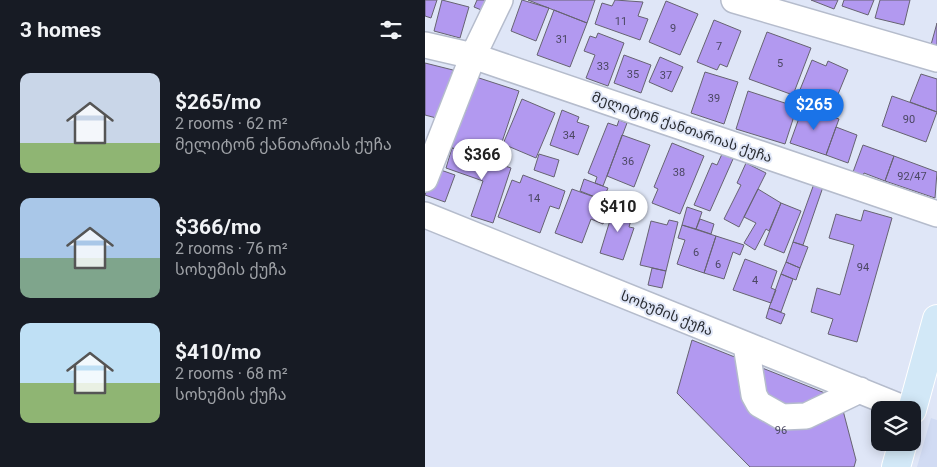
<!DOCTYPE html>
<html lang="en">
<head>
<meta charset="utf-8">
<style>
	body { margin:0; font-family:Roboto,"Noto Sans Georgian",sans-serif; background:#242831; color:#f1f3f6; height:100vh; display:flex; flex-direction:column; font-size:19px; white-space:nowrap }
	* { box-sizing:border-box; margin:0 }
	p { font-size:16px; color:#9ea1a6 }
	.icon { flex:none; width:28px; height:28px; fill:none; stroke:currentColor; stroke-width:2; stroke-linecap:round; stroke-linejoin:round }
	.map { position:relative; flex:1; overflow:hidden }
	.sheet { display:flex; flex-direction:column; background:#171b24; width:425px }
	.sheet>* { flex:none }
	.tools { position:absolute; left:446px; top:401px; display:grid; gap:10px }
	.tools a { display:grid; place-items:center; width:50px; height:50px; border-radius:10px; background:#171b24; box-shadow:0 2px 12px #0003; font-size:25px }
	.price { position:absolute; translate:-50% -42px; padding:0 11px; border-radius:18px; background:#fff; color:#222; font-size:16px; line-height:32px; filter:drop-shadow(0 1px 2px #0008) }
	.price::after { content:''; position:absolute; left:50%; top:30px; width:15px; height:11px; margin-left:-8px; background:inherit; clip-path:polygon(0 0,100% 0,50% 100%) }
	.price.active { background:#1a73e8; color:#fff }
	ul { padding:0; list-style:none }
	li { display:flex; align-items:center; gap:15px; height:125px; padding:0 20px }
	li span { display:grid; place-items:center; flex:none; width:140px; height:100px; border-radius:10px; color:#555 }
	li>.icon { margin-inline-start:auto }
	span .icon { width:60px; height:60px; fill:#fffc; stroke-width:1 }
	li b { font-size:21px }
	h2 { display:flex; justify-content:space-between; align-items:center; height:60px; padding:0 20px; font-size:21px }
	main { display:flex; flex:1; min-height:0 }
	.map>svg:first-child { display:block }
	.built { fill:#d1dbf3 }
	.building { fill:#b299f0; stroke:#666371 }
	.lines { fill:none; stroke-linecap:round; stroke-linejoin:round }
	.minor-casing { stroke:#b5bccc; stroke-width:28 }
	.major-casing { stroke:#fff; stroke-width:30 }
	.minor { stroke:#fff; stroke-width:25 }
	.major { stroke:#d2e8f7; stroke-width:28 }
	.labels { text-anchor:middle; stroke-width:4; stroke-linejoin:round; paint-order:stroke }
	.number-label { font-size:11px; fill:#4b4762 }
	.street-label { font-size:14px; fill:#292c32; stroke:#dfe6f7 }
</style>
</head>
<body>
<main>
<section class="sheet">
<h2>3 homes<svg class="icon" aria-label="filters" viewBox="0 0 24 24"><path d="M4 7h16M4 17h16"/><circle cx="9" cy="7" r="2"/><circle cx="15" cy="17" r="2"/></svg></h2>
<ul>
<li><span style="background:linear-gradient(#c9d6e8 70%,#8fb573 0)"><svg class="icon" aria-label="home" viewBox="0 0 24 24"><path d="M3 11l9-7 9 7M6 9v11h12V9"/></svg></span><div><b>$265/mo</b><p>2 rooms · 62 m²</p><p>მელიტონ ქანთარიას ქუჩა</p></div></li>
<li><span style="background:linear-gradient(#a9c7e8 60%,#7fa58c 0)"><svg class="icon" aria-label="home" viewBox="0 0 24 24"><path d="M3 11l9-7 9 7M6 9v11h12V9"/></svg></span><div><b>$366/mo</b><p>2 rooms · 76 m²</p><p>სოხუმის ქუჩა</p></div></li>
<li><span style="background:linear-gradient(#bfe0f5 60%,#8fb573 0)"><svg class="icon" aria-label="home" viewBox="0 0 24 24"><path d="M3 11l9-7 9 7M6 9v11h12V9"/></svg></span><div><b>$410/mo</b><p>2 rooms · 68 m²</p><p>სოხუმის ქუჩა</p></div></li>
</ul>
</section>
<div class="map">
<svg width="512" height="467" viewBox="0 0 512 467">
	<rect width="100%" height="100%" fill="#dfe6f7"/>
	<path class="built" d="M 506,418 L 512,420 L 512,467 L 492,467 Z"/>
	<path class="building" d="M 0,0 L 12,0 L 6,18 L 0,16 Z
		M 17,0 L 44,7 L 35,38 L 9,31 Z
		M 52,0 L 71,0 L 66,14 L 49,7 Z
		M 97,0 L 124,8 L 111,41 L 86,31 Z
		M 103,0 L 170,0 L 162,23 Z
		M 190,0 L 218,2 L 213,16 L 223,19 L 215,40 L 170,24 L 177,3 L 187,6 Z
		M 386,0 L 413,0 L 409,9 Z
		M 419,0 L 449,0 L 443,15 L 417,6 Z
		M 455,0 L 485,0 L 479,25 L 450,18 Z
		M 241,1 L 273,14 L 255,55 L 224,42 Z
		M 129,10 L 162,23 L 145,67 L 112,55 Z
		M 289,20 L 316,31 L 302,67 L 295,64 L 292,70 L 272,62 Z
		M 512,23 L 512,54 L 504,52 Z
		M 342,32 L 386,48 L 368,95 L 324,79 Z
		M 173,33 L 199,43 L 183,86 L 161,78 L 170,55 L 159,51 L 165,36 L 171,38 Z
		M 199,55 L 226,65 L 216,93 L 189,83 Z
		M 235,57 L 258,67 L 247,92 L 224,82 Z
		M 387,60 L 401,66 L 403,61 L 423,70 L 404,116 L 370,102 Z
		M 0,63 L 28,70 L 15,119 L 0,115 Z
		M 280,72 L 313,82 L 299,124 L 266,113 Z
		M 496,74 L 512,79 L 512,112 L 485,102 Z
		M 51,77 L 94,91 L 70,163 L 22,146 L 34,111 L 40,113 Z
		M 323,91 L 372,107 L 360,144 L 311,129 Z
		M 467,96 L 512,112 L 501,142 L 457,126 Z
		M 97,99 L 130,113 L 111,158 L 78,144 Z
		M 378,107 L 414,119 L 401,155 L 365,143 Z
		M 137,110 L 154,117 L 152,122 L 164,126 L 153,155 L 125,145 Z
		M 194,120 L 202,123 L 178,186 L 170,183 L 172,177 L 163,173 L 183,123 L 192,126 Z
		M 411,127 L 432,135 L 423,163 L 401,155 Z
		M 197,135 L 225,145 L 209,187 L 182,176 Z
		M 247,143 L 279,156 L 255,214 L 227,203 L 233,189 L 229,187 Z
		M 438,145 L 469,156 L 460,181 L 439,173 L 438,176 L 428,172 Z
		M 27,148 L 86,168 L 68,223 L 46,216 L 58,181 L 21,168 Z
		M 114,154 L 134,160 L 129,177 L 109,170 Z
		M 297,154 L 308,159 L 285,211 L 269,205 L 287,163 L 292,165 Z
		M 469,156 L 512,172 L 510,198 L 460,181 Z
		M 321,163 L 341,173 L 314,227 L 299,219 L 316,185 L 312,183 Z
		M 10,168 L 30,175 L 20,202 L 0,195 Z
		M 98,175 L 140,191 L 134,209 L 125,206 L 115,233 L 73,217 L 87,180 L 95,183 Z
		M 159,179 L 183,188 L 178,200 L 155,191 Z
		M 390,181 L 399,184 L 378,245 L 368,242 Z
		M 147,189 L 186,203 L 178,224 L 166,219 L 157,243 L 130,233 Z
		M 333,189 L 356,203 L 344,231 L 341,229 L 330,250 L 319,243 L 331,223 L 319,217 Z
		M 356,203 L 376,211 L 359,253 L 339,245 Z
		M 190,204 L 209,210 L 204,227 L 209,228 L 198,260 L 175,253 Z
		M 262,207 L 277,212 L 271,229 L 257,225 Z
		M 439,210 L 467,218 L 432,342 L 403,334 L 408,319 L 386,312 L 392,288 L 415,295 L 429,245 L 404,238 L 411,214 L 436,221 Z
		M 275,219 L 289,224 L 286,234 L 271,229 Z
		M 244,220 L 253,222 L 241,271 L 215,265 L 226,221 L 242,225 Z
		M 257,225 L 291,236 L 279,273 L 252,264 L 260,240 L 253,238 Z
		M 291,236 L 319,245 L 315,255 L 308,252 L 299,279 L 279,273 Z
		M 368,242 L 383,247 L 375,268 L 361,262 Z
		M 320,259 L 352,271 L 346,288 L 351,290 L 346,303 L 308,290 Z
		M 361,262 L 375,268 L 371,280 L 356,274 Z
		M 227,268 L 241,271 L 237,288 L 223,285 Z
		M 356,274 L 368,279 L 356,312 L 344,308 Z
		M 344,308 L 360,314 L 356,324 L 341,318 Z
		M 267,340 L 415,399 L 431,460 L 429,467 L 325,467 L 252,393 Z"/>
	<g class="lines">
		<g class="minor-casing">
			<path id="minor" d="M 309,0 L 512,59
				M 0,45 L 48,56 L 512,214
				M 0,179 L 48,56 L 75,0
				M 0,215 L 483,410
				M 321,345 L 329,395 L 334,404 L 357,417 L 381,416 L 435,390"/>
		</g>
		<g class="major-casing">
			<path id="major" d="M 487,410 L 512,319
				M 471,467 L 478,442"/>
		</g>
		<use href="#minor" class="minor"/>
		<use href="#major" class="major"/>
	</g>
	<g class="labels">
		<g class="number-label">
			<text x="196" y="25">11</text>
			<text x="248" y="32">9</text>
			<text x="137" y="43">31</text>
			<text x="294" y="50">7</text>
			<text x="355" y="67">5</text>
			<text x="178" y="70">33</text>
			<text x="208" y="78">35</text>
			<text x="241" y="79">37</text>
			<text x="289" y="102">39</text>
			<text x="484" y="123">90</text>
			<text x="144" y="139">34</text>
			<text x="203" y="165">36</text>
			<text x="254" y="176">38</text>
			<text x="487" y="180">92/47</text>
			<text x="109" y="202">14</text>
			<text x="271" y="256">6</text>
			<text x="293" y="268">6</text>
			<text x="438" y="271">94</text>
			<text x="330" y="284">4</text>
			<text x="356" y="434">96</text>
		</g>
		<g class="street-label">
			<text transform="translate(257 127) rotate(19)" y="5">მელიტონ ქანთარიას ქუჩა</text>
			<text transform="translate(242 313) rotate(22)" y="5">სოხუმის ქუჩა</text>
		</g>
	</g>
</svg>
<div class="tools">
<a><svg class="icon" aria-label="layers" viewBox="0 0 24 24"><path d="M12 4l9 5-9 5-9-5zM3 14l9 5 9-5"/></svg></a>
</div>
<b class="price active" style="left:389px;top:131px">$265</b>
<b class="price" style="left:57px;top:181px">$366</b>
<b class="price" style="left:193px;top:233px">$410</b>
</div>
</main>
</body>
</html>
